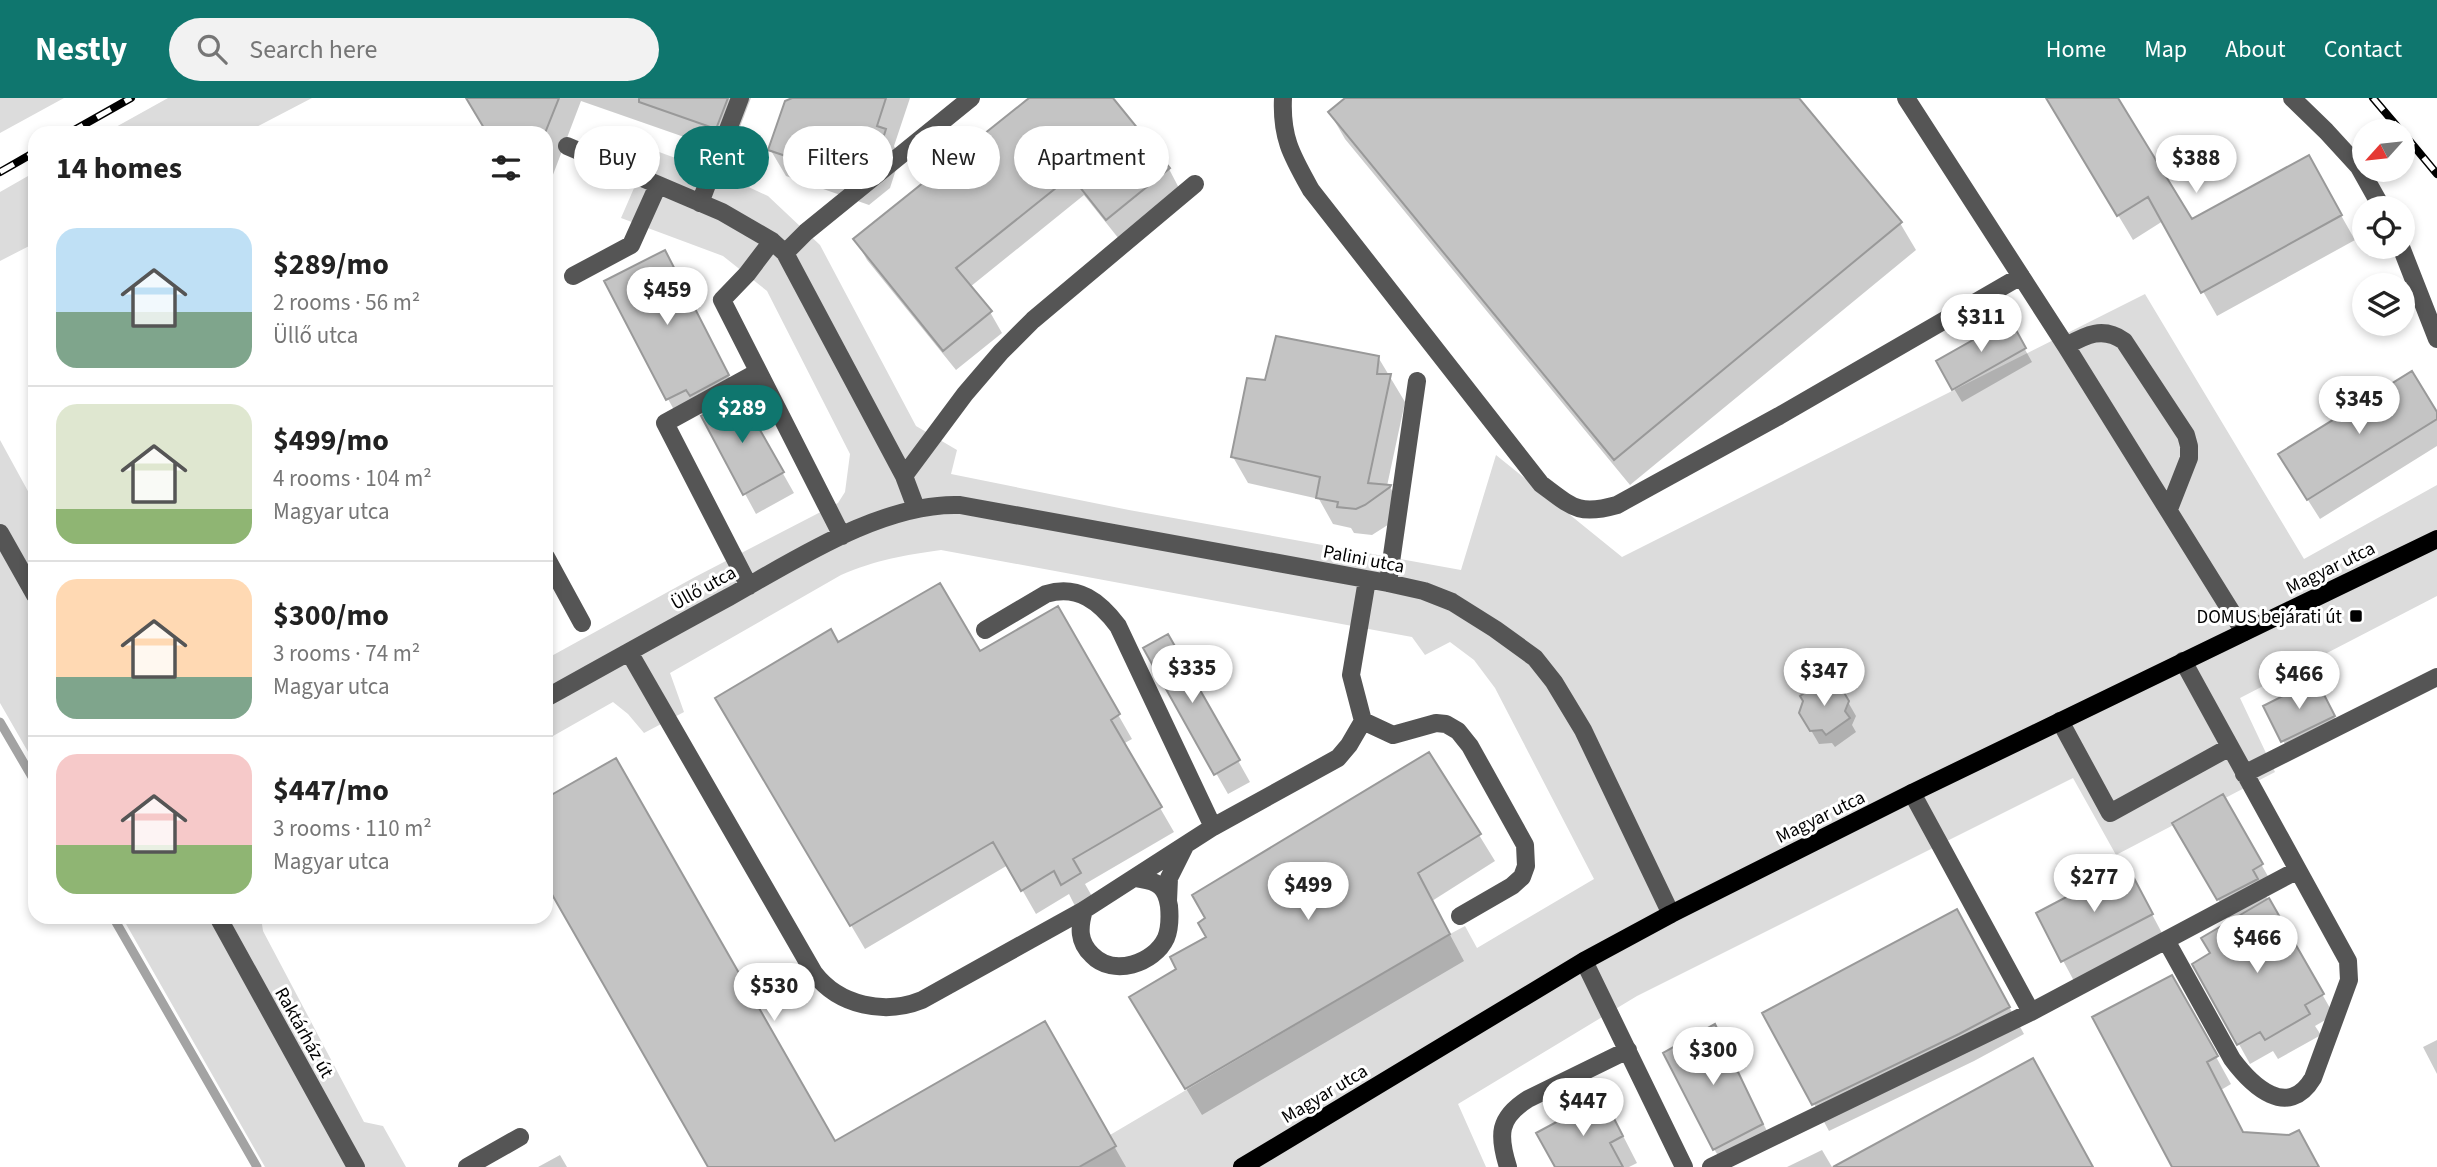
<!DOCTYPE html>
<html lang="en">
<head>
<meta charset="utf-8">
<style>
	body { margin:0; font-family:"Source Sans 3",sans-serif; background:#f2f2f2; color:#222; height:100vh; display:flex; flex-direction:column; font-size:26px; white-space:nowrap }
	* { box-sizing:border-box; margin:0 }
	p { font-size:23px; color:#767676 }
	.icon { flex:none; width:38px; height:38px; fill:none; stroke:currentColor; stroke-width:2; stroke-linecap:round; stroke-linejoin:round }
	.map { position:relative; flex:1; overflow:hidden }
	.details { position:absolute; left:28px; top:28px; width:525px; height:798px; display:flex; flex-direction:column; background:#fff; border-radius:21px; box-shadow:0 4px 10px #0003 }
	.details>* { flex:none }
	.hud { position:absolute; left:574px; top:28px; width:665px; height:63px; display:flex; gap:14px }
	.needle { width:46px; rotate:243deg }
	.controls { position:absolute; left:2352px; top:21px; display:grid; gap:14px }
	.controls a { display:grid; place-items:center; width:63px; height:63px; border-radius:50%; background:#fff; box-shadow:0 4px 10px #0003; font-size:35px }
	.price { position:absolute; translate:-50% -60px; padding:0 16px; border-radius:24px; background:#fff; color:#222; font-size:23px; line-height:46px; filter:drop-shadow(0 2px 4px #0008) }
	.price::after { content:''; position:absolute; left:50%; top:42px; width:21px; height:16px; margin-left:-10px; background:inherit; clip-path:polygon(0 0,100% 0,50% 100%) }
	.price.active { background:#0f766e; color:#fff }
	ul { padding:0; list-style:none }
	li { display:flex; align-items:center; gap:21px; height:175px; padding:0 28px }
	li+li { border-top:2px solid #e0e0e0 }
	li span { display:grid; place-items:center; flex:none; width:196px; height:140px; border-radius:21px; color:#555 }
	li>.icon { margin-inline-start:auto }
	span .icon { width:84px; height:84px; fill:#fffc; stroke-width:1 }
	li b { font-size:30px }
	h2 { display:flex; justify-content:space-between; align-items:center; height:84px; padding:0 28px; font-size:30px }
	.pill { padding:0 24px; border-radius:32px; background:#fff; box-shadow:0 4px 10px #0003; font-size:24px; line-height:63px }
	.pill.active { background:#0f766e; color:#fff }
	header { display:flex; align-items:center; gap:42px; box-sizing:border-box; height:98px; padding:0 35px; background:#0f766e; color:#fff }
	header strong { font-size:33px }
	nav { display:flex; gap:38px; margin-inline-start:auto; font-size:24px }
	.search { width:490px; height:63px; background:#f2f2f2; display:flex; align-items:center; gap:18px; box-sizing:border-box; padding:0 24px; border-radius:38px; color:#767676; font-size:26px }
	.map>svg:first-child { display:block }
	.green { fill:#dcdcdc }
	.shadow { fill:#0003 }
	.lines { fill:none; stroke-linecap:round; stroke-linejoin:round }
	.stream { stroke:#a3a3a3; stroke-width:9 }
	.building { fill:#c4c4c4; stroke:#999; stroke-width:2 }
	.major-casing { stroke:#dbdbdb; stroke-width:21 }
	.minor { stroke:#555; stroke-width:18 }
	.major { stroke:#000; stroke-width:18 }
	.rail-casing { stroke:#000; stroke-width:8 }
	.rail { stroke:#fff; stroke-width:5; stroke-dasharray:16; stroke-linecap:butt }
	.poi-dot { fill:#000; stroke:#fff; stroke-width:2.5 }
	.labels { text-anchor:middle; stroke-width:6; stroke-linejoin:round; paint-order:stroke }
	.street-label { font-size:19px; fill:#000; stroke:#fff }
	.poi-label { font-size:19px; fill:#000; stroke:#fff; text-anchor:end }
</style>
</head>
<body>
<header>
<strong>Nestly</strong>
<div class="search"><svg class="icon" aria-label="search" viewBox="0 0 24 24"><circle cx="10" cy="10" r="6"/><path d="M15 15l6 6"/></svg>Search here</div>
<nav><a>Home</a><a>Map</a><a>About</a><a>Contact</a></nav>
</header>
<div class="map">
<svg width="2437" height="1069" viewBox="0 0 2437 1069">
	<rect width="100%" height="100%" fill="#fff"/>
	<path class="green" d="M 0,0 L 64,0 L 0,35 Z
		M 168,0 L 312,0 L 245,35 L 105,35 Z
		M 651,51 L 727,79 L 768,98 L 820,147 L 916,328 L 957,352 L 951,376 L 1129,412 L 1461,472 L 1496,357 L 1622,459 L 2145,196 L 2304,461 L 2437,387 L 2437,498 L 2240,600 L 2275,674 L 2116,757 L 2073,680 L 1637,898 L 1458,1006 L 1486,1069 L 1079,1069 L 1116,1048 L 1110,1037 L 1450,836 L 1465,828 L 1477,850 L 1594,781 L 1495,590 L 1474,562 L 1450,544 L 1425,557 L 1412,539 L 941,452 C 904,457 876,462 841,477 L 670,575 L 684,614 L 644,635 L 628,616 L 613,604 L 546,642 L 546,561 L 695,479 L 838,405 L 845,394 L 850,356 L 767,193 L 723,158 L 621,120 Z
		M 35,74 L 35,145 L 0,163 L 0,94 Z
		M 0,342 L 35,406 L 35,666 L 0,605 Z
		M 122,819 L 261,819 L 263,833 L 364,1024 L 383,1028 L 406,1069 L 265,1069 Z"/>
	<path class="shadow" d="M 468,0 L 751,0 L 730,55 L 581,3 L 551,82 L 546,80 L 546,35 L 489,35 Z
		M 793,0 L 910,0 L 894,48 L 900,59 L 890,90 L 869,107 L 786,78 L 770,51 Z
		M 1031,0 L 1111,0 L 1169,71 L 1180,92 L 1119,141 L 1084,97 L 970,189 L 990,214 L 1002,235 L 956,272 L 867,162 L 856,142 Z
		M 1348,0 L 1797,0 L 1900,125 L 1916,152 L 1630,387 L 1345,41 L 1330,15 Z
		M 2048,0 L 2116,0 L 2191,124 L 2308,59 L 2355,142 L 2217,218 L 2163,123 L 2133,142 Z
		M 676,174 L 739,298 L 794,395 L 756,416 L 699,311 L 679,321 L 668,301 Z
		M 2009,223 L 2032,264 L 1962,304 L 1938,264 Z
		M 1378,259 L 1405,304 L 1387,388 L 1390,389 L 1405,416 L 1372,437 L 1354,435 L 1351,430 L 1333,426 L 1319,401 L 1248,385 L 1233,359 L 1267,284 Z
		M 2437,317 L 2437,348 L 2320,421 L 2292,377 Z
		M 1057,510 L 1132,641 L 1123,646 L 1174,734 L 1085,786 L 1093,800 L 1076,810 L 1069,796 L 1036,816 L 1008,767 L 865,851 L 717,600 L 838,546 L 979,556 Z
		M 1168,538 L 1250,684 L 1228,696 L 1145,551 Z
		M 2323,597 L 2341,632 L 2291,657 L 2265,609 Z
		M 1848,604 L 1856,618 L 1852,627 L 1856,634 L 1835,649 L 1832,645 L 1819,646 L 1801,615 Z
		M 2222,698 L 2273,787 L 2263,793 L 2334,917 L 2315,928 L 2321,937 L 2278,961 L 2273,953 L 2250,966 L 2195,867 L 2212,856 L 2231,824 L 2175,726 Z
		M 546,702 L 835,1045 L 1044,926 L 1126,1069 L 710,1069 L 546,782 Z
		M 1479,737 L 1495,763 L 1432,803 L 1464,863 L 1202,1017 L 1147,926 Z
		M 2138,790 L 2163,837 L 2074,883 L 2038,816 Z
		M 1971,839 L 2024,936 L 1974,963 L 1829,1033 L 1765,916 Z
		M 2187,906 L 2231,986 L 2221,992 L 2244,1035 L 2318,1069 L 2174,1069 Z
		M 1715,929 L 1774,1047 L 1725,1069 L 1714,1051 Z
		M 2437,942 L 2437,976 L 2423,949 Z
		M 1618,1028 L 1637,1065 L 1629,1069 L 1557,1069 Z
		M 1822,1052 L 1832,1069 L 1787,1069 Z
		M 560,1057 L 567,1069 L 538,1069 Z"/>
	<g class="lines">
		<path class="stream" d="M 0,624 L 35,684
			M 113,819 L 257,1069"/>
	</g>
	<path class="building" d="M 466,0 L 559,0 L 545,35 L 487,35 Z
		M 639,0 L 728,0 L 716,31 L 639,4 Z
		M 792,0 L 886,0 L 877,28 L 886,31 L 876,63 L 854,81 L 768,52 L 785,3 Z
		M 1029,0 L 1113,0 L 1170,70 L 1106,122 L 1071,78 L 956,170 L 992,213 L 943,253 L 853,141 Z
		M 1345,0 L 1799,0 L 1902,124 L 1614,362 L 1328,14 Z
		M 2046,0 L 2118,0 L 2192,121 L 2309,57 L 2342,117 L 2201,195 L 2148,99 L 2117,118 Z
		M 665,152 L 729,277 L 690,298 L 686,292 L 666,302 L 604,183 Z
		M 2010,221 L 2026,250 L 1952,292 L 1936,263 Z
		M 1276,238 L 1379,258 L 1377,276 L 1391,276 L 1368,385 L 1391,387 L 1390,389 L 1365,407 L 1356,411 L 1337,409 L 1338,404 L 1316,400 L 1320,379 L 1231,359 L 1247,280 L 1265,282 Z
		M 2412,273 L 2437,314 L 2437,321 L 2307,402 L 2278,356 Z
		M 740,297 L 784,374 L 743,397 L 701,318 Z
		M 940,485 L 980,553 L 1058,508 L 1120,616 L 1111,622 L 1162,709 L 1073,761 L 1081,775 L 1061,787 L 1054,773 L 1021,793 L 993,744 L 850,828 L 715,600 L 831,531 L 838,544 Z
		M 1168,536 L 1240,662 L 1214,677 L 1143,550 Z
		M 2316,581 L 2335,618 L 2281,644 L 2263,608 Z
		M 1823,582 L 1828,588 L 1839,586 L 1849,603 L 1845,613 L 1850,620 L 1826,637 L 1822,632 L 1810,633 L 1799,615 L 1803,603 L 1800,598 Z
		M 1429,654 L 1481,736 L 1418,775 L 1450,836 L 1185,991 L 1129,899 L 1176,871 L 1170,859 L 1206,839 L 1198,825 L 1205,820 L 1192,797 Z
		M 616,660 L 835,1043 L 1045,923 L 1116,1048 L 1079,1069 L 708,1069 L 546,786 L 546,700 Z
		M 2223,696 L 2263,766 L 2253,772 L 2258,781 L 2217,802 L 2172,725 Z
		M 2127,767 L 2153,816 L 2061,864 L 2036,815 Z
		M 2269,800 L 2324,896 L 2305,907 L 2310,916 L 2265,942 L 2260,934 L 2237,947 L 2192,866 L 2210,855 L 2201,840 Z
		M 1957,811 L 2010,909 L 1959,936 L 1812,1007 L 1762,915 Z
		M 2172,877 L 2218,958 L 2207,964 L 2243,1034 L 2289,1037 L 2299,1032 L 2319,1069 L 2172,1069 L 2092,919 Z
		M 1715,926 L 1763,1026 L 1713,1052 L 1663,955 Z
		M 2033,960 L 2093,1069 L 1833,1069 Z
		M 1603,999 L 1623,1038 L 1610,1045 L 1623,1069 L 1555,1069 L 1536,1035 Z"/>
	<g class="lines">
		<g class="major-casing">
			<path id="major" d="M 1242,1069 L 1584,863 L 1671,816 L 1912,695 L 2437,441"/>
		</g>
		<path class="minor" d="M 1283,0 C 1281,40 1292,58 1311,92 L 1541,386 C 1572,409 1578,418 1617,407 L 1779,318 L 2021,178
			M 1906,0 L 2066,248 L 2244,534
			M 2292,0 L 2326,33 L 2359,69 L 2382,110
			M 567,48 L 722,114 L 772,143 L 785,155 L 904,378 L 916,410
			M 700,105 L 740,0
			M 772,143 L 747,176 L 722,202 L 842,438
			M 2401,149 L 2437,241
			M 785,155 L 806,134 L 971,0
			M 573,178 L 631,147 L 658,87
			M 2066,248 C 2086,237 2103,228 2124,243 L 2186,337 L 2189,348 L 2189,360 L 2169,411
			M 904,378 L 965,296 L 1001,254 L 1033,222 L 1195,86
			M 0,435 L 35,497
			M 546,459 L 582,525
			M 1388,485 L 1417,283
			M 749,488 L 665,325 L 758,274
			M 985,532 L 1046,496 C 1078,486 1100,504 1118,528 L 1213,729
			M 629,554 L 814,875 C 839,908 885,917 922,902 L 1084,812 L 1213,729 L 1338,660 L 1349,647 L 1363,623 L 1351,577 L 1367,482
			M 546,600 C 607,566 668,532 729,499 C 795,462 883,404 960,407 L 1388,485 L 1424,493 L 1452,504 L 1495,531 L 1535,560 L 1554,584 L 1583,632 L 1671,816
			M 1363,623 L 1393,637 L 1436,625 L 1446,626 L 1458,633 L 1470,648 L 1525,747 L 1526,768 L 1522,779 L 1512,788 L 1460,818
			M 2060,623 L 2110,715 L 2230,649
			M 2244,676 L 2437,579
			M 1912,695 L 2031,914
			M 1168,803 L 1169,780 L 1185,748
			M 1084,812 C 1079,829 1078,844 1092,857 C 1113,879 1154,866 1166,840 C 1170,830 1170,819 1169,808 C 1168,801 1166,793 1160,788 C 1153,782 1144,782 1135,780
			M 218,819 L 356,1069
			M 2167,844 L 2232,961 C 2252,988 2288,1022 2313,980 L 2349,882 L 2348,863 L 2183,563
			M 1584,863 L 1684,1069
			M 467,1069 L 520,1039
			M 1508,1069 C 1498,1037 1498,1020 1528,1001 L 1628,952
			M 1711,1069 L 2031,914 L 2298,772"/>
		<use href="#major" class="major"/>
		<g class="rail-casing">
			<path id="rail" d="M 2373,0 L 2401,33
				M 69,35 L 131,0
				M 2403,35 L 2437,76
				M 0,74 L 35,54"/>
		</g>
		<use href="#rail" class="rail"/>
	</g>
	<rect class="poi-dot" x="2349" y="511" width="14" height="14" rx="3.5"/>
	<g class="labels">
		<g class="street-label">
			<text transform="translate(1364 460) rotate(11)" y="7">Palini utca</text>
			<text transform="translate(2330 469) rotate(-26)" y="7">Magyar utca</text>
			<text transform="translate(703 489) rotate(-29)" y="7">Üllő utca</text>
			<text transform="translate(1820 718) rotate(-26)" y="7">Magyar utca</text>
			<text transform="translate(305 934) rotate(61)" y="7">Raktárház út</text>
			<text transform="translate(1324 995) rotate(-31)" y="7">Magyar utca</text>
		</g>
		<g class="poi-label">
			<text x="2342" y="525">DOMUS bejárati út</text>
		</g>
	</g>
</svg>
<div class="controls">
<a><svg class="needle" viewBox="-14 -14 28 28"><path d="M0-13l5 13h-10z" fill="#e53935"/><path d="M0 13l5-13h-10z" fill="#767676"/></svg></a>
<a><svg class="icon" aria-label="locate" viewBox="0 0 24 24"><circle cx="12" cy="12" r="6"/><path d="M12 2v4M12 18v4M2 12h4M18 12h4"/></svg></a>
<a><svg class="icon" aria-label="layers" viewBox="0 0 24 24"><path d="M12 4l9 5-9 5-9-5zM3 14l9 5 9-5"/></svg></a>
</div>
<b class="price" style="left:2196px;top:97px">$388</b>
<b class="price" style="left:667px;top:229px">$459</b>
<b class="price" style="left:1981px;top:256px">$311</b>
<b class="price" style="left:2359px;top:338px">$345</b>
<b class="price active" style="left:742px;top:347px">$289</b>
<b class="price" style="left:1192px;top:607px">$335</b>
<b class="price" style="left:1824px;top:610px">$347</b>
<b class="price" style="left:2299px;top:613px">$466</b>
<b class="price" style="left:2094px;top:816px">$277</b>
<b class="price" style="left:1308px;top:824px">$499</b>
<b class="price" style="left:2257px;top:877px">$466</b>
<b class="price" style="left:774px;top:925px">$530</b>
<b class="price" style="left:1713px;top:989px">$300</b>
<b class="price" style="left:1583px;top:1040px">$447</b>
<div class="hud">
<a class="pill">Buy</a>
<a class="pill active">Rent</a>
<a class="pill">Filters</a>
<a class="pill">New</a>
<a class="pill">Apartment</a>
</div>
<section class="details">
<h2>14 homes<svg class="icon" aria-label="filters" viewBox="0 0 24 24"><path d="M4 7h16M4 17h16"/><circle cx="9" cy="7" r="2"/><circle cx="15" cy="17" r="2"/></svg></h2>
<ul>
<li><span style="background:linear-gradient(#bfe0f5 60%,#7fa58c 0)"><svg class="icon" aria-label="home" viewBox="0 0 24 24"><path d="M3 11l9-7 9 7M6 9v11h12V9"/></svg></span><div><b>$289/mo</b><p>2 rooms · 56 m²</p><p>Üllő utca</p></div></li>
<li><span style="background:linear-gradient(#dfe7d0 75%,#8fb573 0)"><svg class="icon" aria-label="home" viewBox="0 0 24 24"><path d="M3 11l9-7 9 7M6 9v11h12V9"/></svg></span><div><b>$499/mo</b><p>4 rooms · 104 m²</p><p>Magyar utca</p></div></li>
<li><span style="background:linear-gradient(#ffd9b3 70%,#7fa58c 0)"><svg class="icon" aria-label="home" viewBox="0 0 24 24"><path d="M3 11l9-7 9 7M6 9v11h12V9"/></svg></span><div><b>$300/mo</b><p>3 rooms · 74 m²</p><p>Magyar utca</p></div></li>
<li><span style="background:linear-gradient(#f6c9c9 65%,#8fb573 0)"><svg class="icon" aria-label="home" viewBox="0 0 24 24"><path d="M3 11l9-7 9 7M6 9v11h12V9"/></svg></span><div><b>$447/mo</b><p>3 rooms · 110 m²</p><p>Magyar utca</p></div></li>
</ul>
</section>
</div>
</body>
</html>
